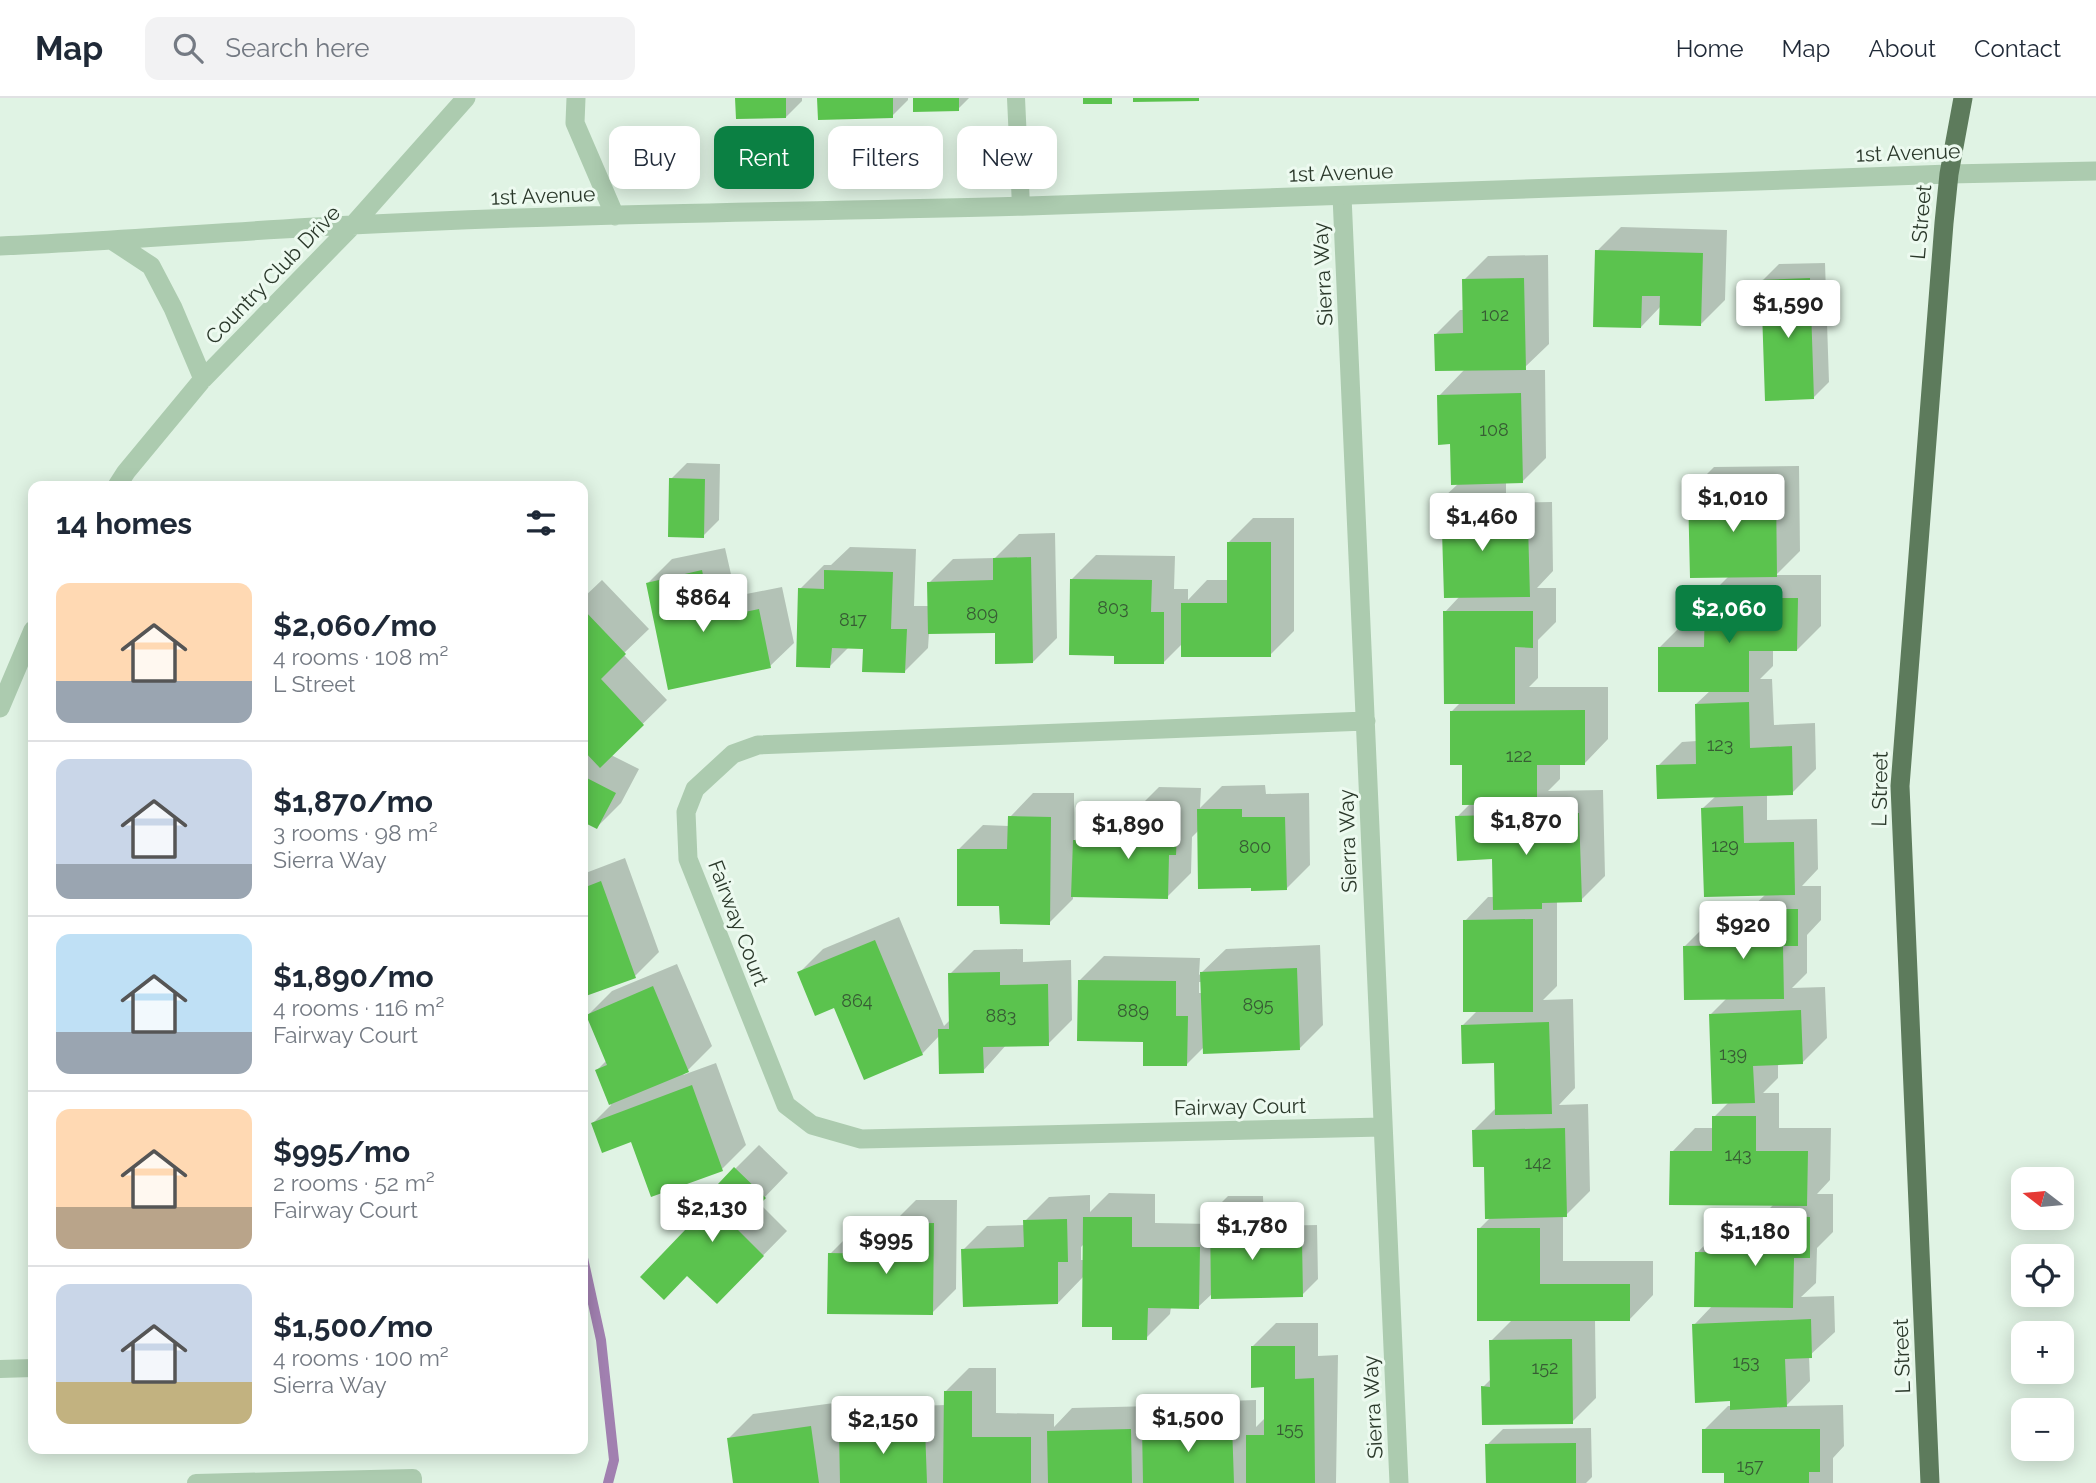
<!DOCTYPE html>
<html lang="en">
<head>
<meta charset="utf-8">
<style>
	body { margin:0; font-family:Raleway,sans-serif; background:#f2f2f3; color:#1f2937; height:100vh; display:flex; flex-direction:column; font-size:26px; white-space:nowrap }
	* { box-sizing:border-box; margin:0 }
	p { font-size:23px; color:#747a83 }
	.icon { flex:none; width:38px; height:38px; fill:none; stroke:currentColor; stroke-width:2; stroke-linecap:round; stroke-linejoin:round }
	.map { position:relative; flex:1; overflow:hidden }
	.drawer { position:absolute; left:28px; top:383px; width:560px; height:973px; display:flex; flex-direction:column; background:#fff; border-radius:14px; box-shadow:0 4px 18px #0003 }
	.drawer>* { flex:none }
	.top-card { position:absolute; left:609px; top:28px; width:665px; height:63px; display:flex; gap:14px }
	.needle { width:46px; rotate:286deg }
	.controls { position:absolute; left:2011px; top:1069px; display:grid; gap:14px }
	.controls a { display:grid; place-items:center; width:63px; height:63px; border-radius:14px; background:#fff; box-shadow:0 4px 18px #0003; font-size:35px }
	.price { position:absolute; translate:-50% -60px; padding:0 16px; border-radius:7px; background:#fff; color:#222; font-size:23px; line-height:46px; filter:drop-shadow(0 2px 4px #0008) }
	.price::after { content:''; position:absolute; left:50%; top:42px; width:21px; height:16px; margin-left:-10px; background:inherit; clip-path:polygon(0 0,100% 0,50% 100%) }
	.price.active { background:#0b8043; color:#fff }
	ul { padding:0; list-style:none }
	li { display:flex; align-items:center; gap:21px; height:175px; padding:0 28px }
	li+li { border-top:2px solid #e0e1e3 }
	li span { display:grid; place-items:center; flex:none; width:196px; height:140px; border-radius:14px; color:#555 }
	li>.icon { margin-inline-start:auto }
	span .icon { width:84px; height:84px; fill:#fffc; stroke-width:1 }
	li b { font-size:30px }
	h2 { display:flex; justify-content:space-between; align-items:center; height:84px; padding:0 28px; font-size:30px }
	.chip { padding:0 24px; border-radius:14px; background:#fff; box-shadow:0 4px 18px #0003; font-size:24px; line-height:63px }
	.chip.active { background:#0b8043; color:#fff }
	header { display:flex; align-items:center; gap:42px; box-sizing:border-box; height:98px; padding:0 35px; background:#fff; border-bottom:2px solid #e0e1e3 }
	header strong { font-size:33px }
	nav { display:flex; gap:38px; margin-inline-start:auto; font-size:24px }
	.search { width:490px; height:63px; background:#f2f2f3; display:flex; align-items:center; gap:18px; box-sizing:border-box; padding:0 24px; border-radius:14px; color:#747a83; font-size:26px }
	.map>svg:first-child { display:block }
	.shadow { fill:#0003; fill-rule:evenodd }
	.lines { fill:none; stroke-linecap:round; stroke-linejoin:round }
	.stream { stroke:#a180b0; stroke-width:10 }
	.building { fill:#5bc34e }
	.service { stroke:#accbaf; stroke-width:18 }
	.minor { stroke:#accbaf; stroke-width:19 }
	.tertiary { stroke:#accbaf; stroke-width:19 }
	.primary { stroke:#5d7b5c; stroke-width:19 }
	.labels { text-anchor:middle; stroke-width:6; stroke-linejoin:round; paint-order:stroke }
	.number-label { font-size:18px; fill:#375c34 }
	.street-label { font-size:21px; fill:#2b392b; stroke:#edfaf0 }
</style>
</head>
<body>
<header>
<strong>Map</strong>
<div class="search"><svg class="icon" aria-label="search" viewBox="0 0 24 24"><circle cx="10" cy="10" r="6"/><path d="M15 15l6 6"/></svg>Search here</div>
<nav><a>Home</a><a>Map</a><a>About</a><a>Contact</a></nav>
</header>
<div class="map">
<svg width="2096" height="1385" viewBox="0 0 2096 1385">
	<rect width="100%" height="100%" fill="#e0f3e4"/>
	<path class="shadow" d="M 737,0 L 802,0 L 802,3 L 786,19 Z
		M 819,0 L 908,0 L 908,2 L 892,18 Z
		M 914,0 L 969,0 L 958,11 Z
		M 1621,129 L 1727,132 L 1725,202 L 1701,226 L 1661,208 L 1641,229 L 1597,153 Z
		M 1548,157 L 1549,246 L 1522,272 L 1545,272 L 1546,360 L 1522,384 L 1506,384 L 1506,405 L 1552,404 L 1553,473 L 1537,490 L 1556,490 L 1556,524 L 1538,542 L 1538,580 L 1529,589 L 1608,589 L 1608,641 L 1585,665 L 1560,665 L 1560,681 L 1548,693 L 1603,692 L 1605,778 L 1581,802 L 1557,803 L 1557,888 L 1543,902 L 1573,901 L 1575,990 L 1559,1007 L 1588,1006 L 1590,1093 L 1566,1117 L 1563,1117 L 1563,1163 L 1653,1163 L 1653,1197 L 1630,1221 L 1595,1221 L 1596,1300 L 1572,1324 L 1483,1289 L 1492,1280 L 1491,1243 L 1513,1221 L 1479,1131 L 1491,1119 L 1485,1067 L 1474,1032 L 1497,1009 L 1496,963 L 1462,928 L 1478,912 L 1465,823 L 1488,799 L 1494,799 L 1494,759 L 1457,719 L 1471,705 L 1452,613 L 1461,604 L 1445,514 L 1460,498 L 1443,400 L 1459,385 L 1452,345 L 1439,298 L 1465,271 L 1436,236 L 1460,212 L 1465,212 L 1464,182 L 1488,158 Z
		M 1825,165 L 1829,284 L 1813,300 L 1763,182 L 1779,166 Z
		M 687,365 L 720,366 L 719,422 L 703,438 L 671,381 Z
		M 1799,368 L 1800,453 L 1776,477 L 1821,477 L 1821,528 L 1797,552 L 1773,551 L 1773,568 L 1760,581 L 1772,581 L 1774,627 L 1815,625 L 1816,671 L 1792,695 L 1767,696 L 1767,722 L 1817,721 L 1818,771 L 1802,788 L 1821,788 L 1821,822 L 1807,837 L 1807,875 L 1792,890 L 1825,889 L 1827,940 L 1803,964 L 1778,965 L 1778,980 L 1763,995 L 1779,995 L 1779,1030 L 1831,1030 L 1830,1082 L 1817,1096 L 1833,1096 L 1833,1134 L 1817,1150 L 1816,1185 L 1801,1199 L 1834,1198 L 1835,1234 L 1809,1258 L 1810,1283 L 1786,1308 L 1843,1307 L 1844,1348 L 1833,1360 L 1833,1385 L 1726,1385 L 1726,1373 L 1704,1332 L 1728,1308 L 1731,1308 L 1731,1301 L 1694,1227 L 1713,1207 L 1697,1155 L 1720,1131 L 1761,1132 L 1761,1119 L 1774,1106 L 1672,1054 L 1695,1030 L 1714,1030 L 1714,1019 L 1729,1004 L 1711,916 L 1727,900 L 1685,848 L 1709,824 L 1750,824 L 1749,812 L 1766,796 L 1703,710 L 1716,698 L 1658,668 L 1682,644 L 1697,643 L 1696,606 L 1711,592 L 1660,549 L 1684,525 L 1706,525 L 1706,501 L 1729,478 L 1690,393 L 1714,369 Z
		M 1253,420 L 1294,420 L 1294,533 L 1270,557 L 1183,545 L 1163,565 L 1115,556 L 1072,481 L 1096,457 L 1175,458 L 1174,491 L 1188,491 L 1188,502 L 1207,482 L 1229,482 L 1229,444 Z
		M 1055,435 L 1057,540 L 1033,564 L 997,533 L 929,535 L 928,550 L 904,574 L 864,549 L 849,549 L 830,568 L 800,491 L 824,467 L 831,467 L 850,449 L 916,451 L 914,508 L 930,508 L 929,485 L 953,461 L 995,460 L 1019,436 Z
		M 725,450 L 736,498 L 782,489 L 794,545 L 770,568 L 648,485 L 672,461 Z
		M 602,482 L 649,531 L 623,556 L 667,602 L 611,657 L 639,671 L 621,705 L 597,729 L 583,722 L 583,500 Z
		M 1265,687 L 1266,696 L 1309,695 L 1310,767 L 1286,791 L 1252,788 L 1199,732 L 1192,739 L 1191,775 L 1167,799 L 1073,798 L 1073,801 L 1049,825 L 1001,807 L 959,751 L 983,727 L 1009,728 L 1010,719 L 1033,695 L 1074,695 L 1074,743 L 1098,719 L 1135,719 L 1135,713 L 1159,689 L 1201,690 L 1200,710 L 1222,688 Z
		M 625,760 L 659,854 L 635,878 L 583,898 L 583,776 Z
		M 899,819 L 944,928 L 951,921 L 950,876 L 974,852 L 1023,851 L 1023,864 L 1071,862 L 1072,922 L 1048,946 L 1007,946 L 983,973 L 940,937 L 922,956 L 835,907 L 799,875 L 823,851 Z
		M 1320,847 L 1323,927 L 1299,951 L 1205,948 L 1186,967 L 1145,943 L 1080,882 L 1104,858 L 1200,860 L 1199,877 L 1226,851 ZM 1199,884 L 1202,884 L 1202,895 L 1199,895 Z
		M 677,866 L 712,948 L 683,977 L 716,965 L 746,1047 L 722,1071 L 632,1042 L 593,1025 L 611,1007 L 597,972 L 607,962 L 588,917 L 612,893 Z
		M 759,1047 L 788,1075 L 759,1105 L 787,1133 L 741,1180 L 711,1107 L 735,1071 Z
		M 1109,1095 L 1155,1096 L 1155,1125 L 1212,1126 L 1212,1114 L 1228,1098 L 1263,1098 L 1264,1128 L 1317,1127 L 1318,1181 L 1302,1197 L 1213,1195 L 1198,1209 L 1171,1209 L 1170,1216 L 1146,1240 L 1114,1228 L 1084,1178 L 1058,1205 L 963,1152 L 987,1128 L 1025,1127 L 1025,1123 L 1049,1099 L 1090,1097 L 1090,1114 ZM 1085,1145 L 1084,1162 L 1081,1162 L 1081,1149 Z
		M 916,1102 L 957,1102 L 956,1191 L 932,1215 L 830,1156 L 854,1132 L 892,1132 L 892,1126 Z
		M 1276,1225 L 1318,1225 L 1318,1258 L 1338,1257 L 1336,1385 L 735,1385 L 729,1340 L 753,1316 L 834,1305 L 839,1335 L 864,1310 L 945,1307 L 945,1294 L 969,1270 L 996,1270 L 996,1315 L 1054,1316 L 1054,1329 L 1072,1310 L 1154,1308 L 1154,1318 L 1168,1305 L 1256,1302 L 1256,1329 L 1265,1320 L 1265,1288 L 1252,1249 Z
		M 1591,1330 L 1592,1379 L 1586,1385 L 1487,1385 L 1487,1347 L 1503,1331 Z"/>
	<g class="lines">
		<path class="stream" d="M 583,1160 L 601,1242 L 614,1362 L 608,1385"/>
	</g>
	<path class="building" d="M 735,0 L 786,0 L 786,20 L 736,21 Z
		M 817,0 L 893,0 L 893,20 L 818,22 Z
		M 913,0 L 959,0 L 959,13 L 913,14 Z
		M 1083,0 L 1112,0 L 1112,6 L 1083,6 Z
		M 1133,0 L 1199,0 L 1199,3 L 1133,4 Z
		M 1595,152 L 1703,155 L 1701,228 L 1659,227 L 1660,198 L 1642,198 L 1641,230 L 1593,229 Z
		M 1524,180 L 1526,272 L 1435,273 L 1434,236 L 1463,235 L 1462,181 Z
		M 1810,180 L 1814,301 L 1765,303 L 1761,182 Z
		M 1521,295 L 1523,385 L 1451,387 L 1450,346 L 1438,347 L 1437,297 Z
		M 669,380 L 705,381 L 704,440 L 668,439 Z
		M 1776,391 L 1777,479 L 1690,480 L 1688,393 Z
		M 1441,399 L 1483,399 L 1483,428 L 1528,427 L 1530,499 L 1444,500 Z
		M 1227,444 L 1271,444 L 1271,559 L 1181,559 L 1181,505 L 1227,505 Z
		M 1031,459 L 1033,565 L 995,566 L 995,535 L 928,536 L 927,484 L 993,482 L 993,460 Z
		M 702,472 L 712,521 L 759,511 L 771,570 L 668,592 L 646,485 Z
		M 824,472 L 893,474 L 891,531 L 907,531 L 905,575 L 862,574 L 863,551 L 832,550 L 830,570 L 796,569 L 798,490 L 824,491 Z
		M 1070,481 L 1152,482 L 1151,514 L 1164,514 L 1164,566 L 1114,566 L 1114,558 L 1069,557 Z
		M 1705,500 L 1798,500 L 1797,553 L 1749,553 L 1749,594 L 1658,594 L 1658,549 L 1704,549 Z
		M 583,511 L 626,556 L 601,581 L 644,627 L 600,670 L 583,652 Z
		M 1443,513 L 1533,513 L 1533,550 L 1515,549 L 1515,606 L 1444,606 Z
		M 1749,604 L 1750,650 L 1792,648 L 1793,697 L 1657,701 L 1656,667 L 1696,666 L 1695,606 Z
		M 1585,612 L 1585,667 L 1537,667 L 1537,706 L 1462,707 L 1462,667 L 1450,667 L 1450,613 Z
		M 583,678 L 616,695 L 597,731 L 583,724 Z
		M 1743,708 L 1744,745 L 1794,744 L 1795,797 L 1704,799 L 1701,710 Z
		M 1197,711 L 1242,711 L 1242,719 L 1285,719 L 1287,792 L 1251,793 L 1251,790 L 1198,791 Z
		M 1134,713 L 1178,714 L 1176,757 L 1169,757 L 1168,801 L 1071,799 L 1073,742 L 1133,743 Z
		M 1579,715 L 1582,804 L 1542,805 L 1542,811 L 1493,812 L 1492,761 L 1457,763 L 1455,718 Z
		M 1008,718 L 1051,719 L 1050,827 L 1000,826 L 999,808 L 957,808 L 957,751 L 1007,751 Z
		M 601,783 L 636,880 L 583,899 L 583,790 Z
		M 1747,811 L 1798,811 L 1798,848 L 1783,848 L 1784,901 L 1684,902 L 1683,848 L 1748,847 Z
		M 1533,821 L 1533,914 L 1463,914 L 1463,822 Z
		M 875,842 L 923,957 L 864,982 L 834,910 L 815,918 L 797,874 Z
		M 1297,870 L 1300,952 L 1203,956 L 1200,874 Z
		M 1000,874 L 1000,887 L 1048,886 L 1049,948 L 983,949 L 984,975 L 939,976 L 938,931 L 949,931 L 948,875 Z
		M 1078,882 L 1176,883 L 1176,918 L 1188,918 L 1187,968 L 1143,968 L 1143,944 L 1077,943 Z
		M 653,888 L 689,974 L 609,1007 L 595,972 L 607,967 L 586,917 Z
		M 1801,912 L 1803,966 L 1753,968 L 1755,1005 L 1712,1006 L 1709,916 Z
		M 1549,924 L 1552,1016 L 1495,1017 L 1494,965 L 1462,966 L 1461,927 Z
		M 692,987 L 723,1073 L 651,1099 L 631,1044 L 602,1055 L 591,1025 Z
		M 1712,1018 L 1756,1018 L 1756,1053 L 1808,1053 L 1807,1108 L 1669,1107 L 1670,1053 L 1712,1053 Z
		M 1565,1030 L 1567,1119 L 1485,1121 L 1484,1069 L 1473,1069 L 1472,1032 Z
		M 734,1069 L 766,1100 L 736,1130 L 764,1158 L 717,1206 L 687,1178 L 664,1202 L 640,1179 L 708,1108 L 702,1103 Z
		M 1247,1113 L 1248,1143 L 1302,1142 L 1303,1199 L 1211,1201 L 1210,1114 Z
		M 1759,1118 L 1810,1119 L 1810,1160 L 1794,1160 L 1793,1210 L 1694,1209 L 1695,1154 L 1758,1155 Z
		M 1083,1119 L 1132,1119 L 1132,1149 L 1200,1149 L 1199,1211 L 1148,1210 L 1147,1242 L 1112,1242 L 1112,1229 L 1082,1229 Z
		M 1067,1121 L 1068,1164 L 1058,1164 L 1058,1206 L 963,1209 L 961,1151 L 1024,1149 L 1023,1122 Z
		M 934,1125 L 933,1217 L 827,1216 L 828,1155 L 890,1156 L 890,1126 Z
		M 1477,1130 L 1540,1130 L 1540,1186 L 1630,1186 L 1630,1223 L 1477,1223 Z
		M 1811,1221 L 1812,1260 L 1785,1261 L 1787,1309 L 1730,1312 L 1730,1303 L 1695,1305 L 1692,1226 Z
		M 1572,1241 L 1573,1326 L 1482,1327 L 1481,1288 L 1490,1289 L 1489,1242 Z
		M 1251,1248 L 1295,1248 L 1295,1281 L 1314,1280 L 1315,1385 L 1246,1385 L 1246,1337 L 1264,1337 L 1264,1289 L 1251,1290 Z
		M 944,1293 L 972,1293 L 972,1339 L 1031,1339 L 1031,1385 L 943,1385 Z
		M 1232,1326 L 1234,1385 L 1143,1385 L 1142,1328 Z
		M 811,1328 L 819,1385 L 733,1385 L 727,1340 Z
		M 925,1330 L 927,1385 L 840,1385 L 839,1333 Z
		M 1131,1331 L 1132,1385 L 1048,1385 L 1047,1333 Z
		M 1702,1331 L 1820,1331 L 1820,1374 L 1809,1374 L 1809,1385 L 1724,1385 L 1724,1375 L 1702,1375 Z
		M 1576,1345 L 1576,1385 L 1486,1385 L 1485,1346 Z"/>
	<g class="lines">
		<path class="service" d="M 1016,0 L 1021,108
			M 0,1271 L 33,1270
			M 196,1385 L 413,1380 L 413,1385"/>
		<path class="minor" d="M 1949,76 L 2096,73
			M 1342,98 L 1399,1385
			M 1366,623 L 758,647 L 733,656 L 695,691 L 686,714 L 688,761 L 786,1007 L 812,1027 L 861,1041 L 1383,1029"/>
		<path class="tertiary" d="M 576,0 L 575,25 L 615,118
			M 113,143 L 151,168 L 173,210 L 203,281
			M 0,148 C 118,143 235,133 352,127 C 577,115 803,114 1028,108 C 1335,99 1642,87 1949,76
			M 117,388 L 126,374 L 203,281 L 353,127 L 466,0
			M 0,610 L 33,532"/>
		<path class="primary" d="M 1930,1385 L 1900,688 L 1944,125 L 1949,76 L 1963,0"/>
	</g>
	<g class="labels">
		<g class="number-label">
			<text x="1495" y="223">102</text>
			<text x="1494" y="338">108</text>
			<text x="1113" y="516">803</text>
			<text x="982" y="522">809</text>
			<text x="853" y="528">817</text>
			<text x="1720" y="653">123</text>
			<text x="1519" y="664">122</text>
			<text x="1725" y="754">129</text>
			<text x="1255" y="755">800</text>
			<text x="857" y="909">864</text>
			<text x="1258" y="913">895</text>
			<text x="1133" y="919">889</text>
			<text x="1001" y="924">883</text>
			<text x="1733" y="962">139</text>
			<text x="1738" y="1063">143</text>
			<text x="1538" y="1071">142</text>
			<text x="1746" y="1270">153</text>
			<text x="1545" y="1276">152</text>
			<text x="1290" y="1337">155</text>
			<text x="1750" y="1374">157</text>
		</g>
		<g class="street-label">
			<text transform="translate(1908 55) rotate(-2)" y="7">1st Avenue</text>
			<text transform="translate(1341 75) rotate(-2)" y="7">1st Avenue</text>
			<text transform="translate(543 98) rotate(-2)" y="7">1st Avenue</text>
			<text transform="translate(1921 124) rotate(-85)" y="7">L Street</text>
			<text transform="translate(1323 176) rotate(-93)" y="7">Sierra Way</text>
			<text transform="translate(273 177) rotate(-46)" y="7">Country Club Drive</text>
			<text transform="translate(1880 691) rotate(-89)" y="7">L Street</text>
			<text transform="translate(1348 743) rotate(-92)" y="7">Sierra Way</text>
			<text transform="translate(738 825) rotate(69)" y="7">Fairway Court</text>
			<text transform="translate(1240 1009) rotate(-1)" y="7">Fairway Court</text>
			<text transform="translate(1902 1258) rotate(-92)" y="7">L Street</text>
			<text transform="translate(1373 1309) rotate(-93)" y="7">Sierra Way</text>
		</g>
	</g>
</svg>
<div class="controls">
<a><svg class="needle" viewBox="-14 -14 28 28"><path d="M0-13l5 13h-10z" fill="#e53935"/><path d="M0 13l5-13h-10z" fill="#747a83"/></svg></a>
<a><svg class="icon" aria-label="locate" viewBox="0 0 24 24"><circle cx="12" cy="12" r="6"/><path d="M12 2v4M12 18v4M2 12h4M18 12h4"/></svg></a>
<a>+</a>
<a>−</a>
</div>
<b class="price" style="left:1788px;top:242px">$1,590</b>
<b class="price" style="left:1733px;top:436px">$1,010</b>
<b class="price" style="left:1482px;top:455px">$1,460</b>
<b class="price" style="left:703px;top:536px">$864</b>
<b class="price active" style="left:1729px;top:547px">$2,060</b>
<b class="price" style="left:1526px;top:759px">$1,870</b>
<b class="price" style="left:1128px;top:763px">$1,890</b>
<b class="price" style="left:1743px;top:863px">$920</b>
<b class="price" style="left:712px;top:1146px">$2,130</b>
<b class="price" style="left:1252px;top:1164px">$1,780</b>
<b class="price" style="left:1755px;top:1170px">$1,180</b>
<b class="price" style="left:886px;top:1178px">$995</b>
<b class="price" style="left:1188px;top:1356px">$1,500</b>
<b class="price" style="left:883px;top:1358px">$2,150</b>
<div class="top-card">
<a class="chip">Buy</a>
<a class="chip active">Rent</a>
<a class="chip">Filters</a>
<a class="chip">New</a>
</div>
<section class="drawer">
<h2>14 homes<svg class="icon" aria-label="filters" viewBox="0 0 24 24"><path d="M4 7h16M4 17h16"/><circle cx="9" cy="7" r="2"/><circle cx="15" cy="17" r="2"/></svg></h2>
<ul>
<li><span style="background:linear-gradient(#ffd9b3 70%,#9aa5b1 0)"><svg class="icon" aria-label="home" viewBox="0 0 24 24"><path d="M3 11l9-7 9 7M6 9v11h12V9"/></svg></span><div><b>$2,060/mo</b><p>4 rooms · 108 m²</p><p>L Street</p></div></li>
<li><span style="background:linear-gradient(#c9d6e8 75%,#9aa5b1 0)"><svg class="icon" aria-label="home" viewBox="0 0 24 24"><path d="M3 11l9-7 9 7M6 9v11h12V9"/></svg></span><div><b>$1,870/mo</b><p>3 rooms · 98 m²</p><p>Sierra Way</p></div></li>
<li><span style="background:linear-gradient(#bfe0f5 70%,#9aa5b1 0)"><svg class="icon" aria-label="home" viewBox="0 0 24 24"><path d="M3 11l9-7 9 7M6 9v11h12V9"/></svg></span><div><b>$1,890/mo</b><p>4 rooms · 116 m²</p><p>Fairway Court</p></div></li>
<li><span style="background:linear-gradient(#ffd9b3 70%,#b9a48a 0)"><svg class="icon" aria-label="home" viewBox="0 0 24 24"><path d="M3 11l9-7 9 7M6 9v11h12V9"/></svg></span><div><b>$995/mo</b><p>2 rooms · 52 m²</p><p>Fairway Court</p></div></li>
<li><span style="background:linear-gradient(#c9d6e8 70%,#c2b280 0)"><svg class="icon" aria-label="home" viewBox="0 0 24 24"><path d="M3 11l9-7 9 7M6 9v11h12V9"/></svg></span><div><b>$1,500/mo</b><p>4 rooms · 100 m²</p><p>Sierra Way</p></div></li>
</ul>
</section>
</div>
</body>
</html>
